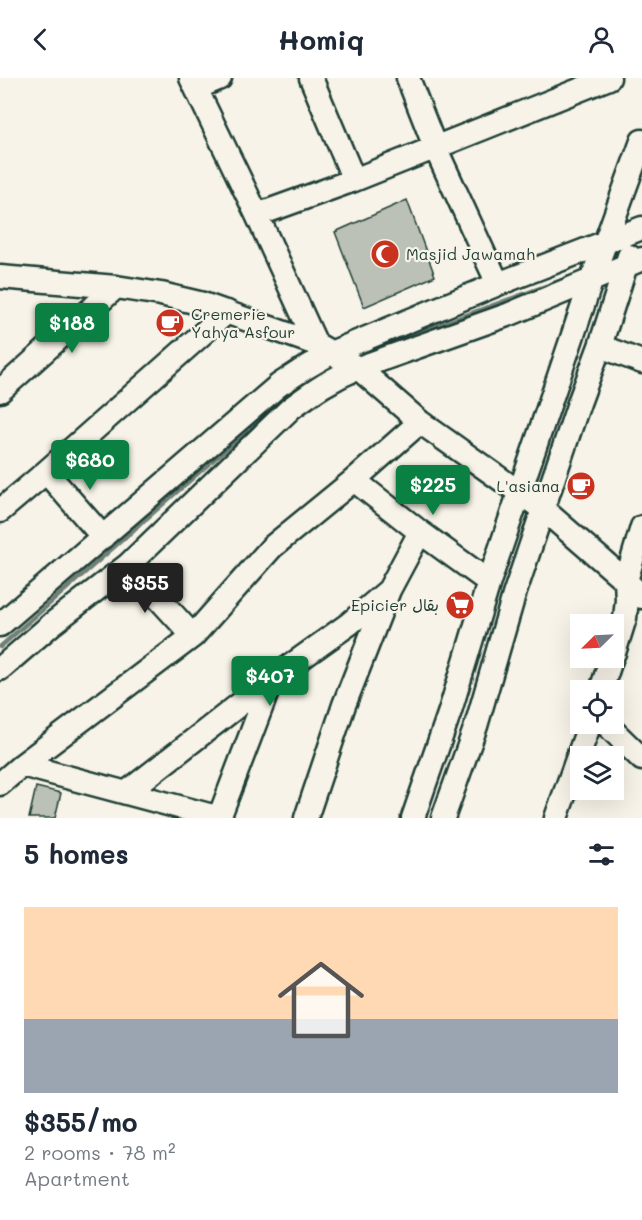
<!DOCTYPE html>
<html lang="en">
<head>
<meta charset="utf-8">
<style>
	body { margin:0; font-family:Mali,"Playpen Sans Arabic",sans-serif; background:#f6f6f7; color:#1f2937; height:100vh; display:flex; flex-direction:column; font-size:22px; white-space:nowrap }
	* { box-sizing:border-box; margin:0 }
	p { font-size:20px; color:#747a83 }
	.icon { flex:none; width:33px; height:33px; fill:none; stroke:currentColor; stroke-width:2; stroke-linecap:round; stroke-linejoin:round }
	.map { position:relative; height:740px; overflow:hidden }
	.panel { display:flex; flex-direction:column; background:#fff; flex:1 }
	.panel>* { flex:none }
	.needle { width:39px; rotate:246deg }
	.controls { position:absolute; left:570px; top:536px; display:grid; gap:12px }
	.controls a { display:grid; place-items:center; width:54px; height:54px; border-radius:0px; background:#fff; box-shadow:0 6px 24px #0002; font-size:30px }
	.price { position:absolute; translate:-50% -51px; padding:0 14px; border-radius:6px; background:#0b8043; color:#fff; font-size:20px; line-height:39px; filter:drop-shadow(0 2px 3px #0008) }
	.price::after { content:''; position:absolute; left:50%; top:36px; width:18px; height:14px; margin-left:-9px; background:inherit; clip-path:polygon(0 0,100% 0,50% 100%) }
	.price.on { background:#222; color:#fff }
	ul { padding:0; list-style:none }
	li { display:grid; align-content:center; gap:12px; height:318px; padding:0 24px }
	li span { display:grid; place-items:center; height:186px; border-radius:0px; color:#555 }
	li>.icon { margin-inline-start:auto }
	span .icon { width:108px; height:108px; fill:#fffc; stroke-width:1 }
	li b { font-size:26px }
	h2 { display:flex; justify-content:space-between; align-items:center; height:72px; padding:0 24px; font-size:26px }
	header { display:flex; justify-content:space-between; align-items:center; height:78px; padding:0 24px; background:#fff; font-size:27px; font-weight:800 }
	.map>svg:first-child { display:block }
	.lines { fill:none; stroke-linecap:round; stroke-linejoin:round }
	.stream { stroke:#6f8077; stroke-width:4.5 }
	.building { fill:#bbc1b6; stroke:#1f3d34; stroke-width:1.5 }
	.minor-casing { stroke:#1f3d34; stroke-width:27 }
	.minor { stroke:#f7f3e8; stroke-width:22 }
	.labels { text-anchor:middle; stroke-width:4.5; stroke-linejoin:round; paint-order:stroke }
	.poi-label { font-size:16px; fill:#1f3d34; stroke:#f7f3e8; text-anchor:start }
</style>
</head>
<body>
<header><svg class="icon" aria-label="back" viewBox="0 0 24 24"><path d="M15 5l-7 7 7 7"/></svg>Homiq<svg class="icon" aria-label="person" viewBox="0 0 24 24"><circle cx="12" cy="8" r="4"/><path d="M4 21q1-7 8-7t8 7"/></svg></header>
<div class="map">
<svg width="642" height="740" viewBox="0 0 642 740">
	<rect width="100%" height="100%" fill="#f7f3e8"/>
	<filter id="ink" filterUnits="userSpaceOnUse"><feTurbulence type="fractalNoise" baseFrequency=".0167" numOctaves="2"/><feDisplacementMap in="SourceGraphic" scale="12" xChannelSelector="R" yChannelSelector="G"/><feConvolveMatrix kernelMatrix="1 2 1 2 8 2 1 2 1" color-interpolation-filters="sRGB"/></filter>
	<g filter="url(#ink)">
		<g class="lines">
			<path class="stream" d="M 371,272 L 570,199
				M 0,569 L 301,305"/>
		</g>
		<path class="building" d="M 407,122 L 435,198 L 364,229 L 335,154 Z
			M 36,709 L 61,715 L 55,740 L 29,740 Z"/>
		<g class="lines">
			<g class="minor-casing">
				<path id="minor" d="M 191,0 L 257,137 L 316,266
					M 311,0 L 354,102
					M 408,0 L 435,69 L 498,206
					M 196,10 L 220,0
					M 257,137 L 354,102 L 609,0
					M 0,199 L 116,209 L 161,216 L 203,226 L 316,266 L 358,290 L 420,344 L 544,432 L 626,503 L 642,519
					M 600,268 L 642,284
					M 0,313 L 116,209
					M 46,394 L 103,459
					M 354,402 L 420,454 L 489,504
					M 0,433 L 46,394 L 227,234
					M 128,487 L 193,558
					M 0,547 L 279,307 L 302,292 L 333,274 L 498,206 L 642,150
					M 614,575 L 625,540 L 627,522 L 626,503 L 642,449
					M 0,591 L 52,546 L 128,487 L 291,330 C 314,313 331,301 358,290 L 510,236 L 642,181
					M 601,612 L 612,579
					M 605,645 L 642,681
					M 22,687 L 220,740
					M 0,706 L 22,687 L 193,558 L 272,469 L 354,402 L 420,344
					M 126,715 L 272,601 L 349,546 L 389,512
					M 219,740 L 272,601
					M 306,740 L 344,627 L 389,512 L 420,454
					M 413,740 L 450,633 L 489,504 L 592,201 L 642,63
					M 443,740 L 476,648 L 514,517 L 579,325 L 600,268 L 629,178
					M 556,740 L 590,645"/>
			</g>
			<use href="#minor" class="minor"/>
		</g>
	</g>
	<defs>
		<g id="mosque-disc" transform="scale(1.5)"><circle r="9.5" fill="#c8321e" stroke="#f7f3e8"/><path d="M3.5-4.9A6 6 0 1 0 3.5 4.9A5 5 0 1 1 3.5-4.9Z" fill="#fff"/></g>
		<g id="cafe-disc" transform="scale(1.5)"><circle r="9.5" fill="#c8321e" stroke="#f7f3e8"/><path d="M-5.5-4.5H6V0H3Q3 3.5 0 3.5H-2.5Q-5.5 3.5-5.5 0ZM3-3.2v2h1.7v-2ZM-6 4.5H4V6H-6Z" fill="#fff"/></g>
		<g id="supermarket-disc" transform="scale(1.5)"><circle r="9.5" fill="#c8321e" stroke="#f7f3e8"/><path d="M-6-5.5h2.5l.6 2H6L4.5 2H-2.5L-4.4-4H-6ZM-1.5 3.2a1.3 1.3 0 1 0 .1 0ZM3 3.2a1.3 1.3 0 1 0 .1 0Z" fill="#fff"/></g>
	</defs>
	<g fill-rule="evenodd">
		<use href="#mosque-disc" x="385" y="176"/>
		<use href="#cafe-disc" x="170" y="245"/>
		<use href="#cafe-disc" x="581" y="408"/>
		<use href="#supermarket-disc" x="460" y="527"/>
	</g>
	<g class="labels">
		<g class="poi-label">
			<text x="406" y="182">Masjid Jawamah</text>
			<text x="191" y="242">Cremerie<tspan x="191" dy="18">Yahya Asfour</tspan></text>
			<text x="560" y="414" text-anchor="end">L'asiana</text>
			<text x="439" y="533" text-anchor="end">Epicier بقال</text>
		</g>
	</g>
</svg>
<div class="controls">
<a><svg class="needle" viewBox="-14 -14 28 28"><path d="M0-13l5 13h-10z" fill="#e53935"/><path d="M0 13l5-13h-10z" fill="#747a83"/></svg></a>
<a><svg class="icon" aria-label="locate" viewBox="0 0 24 24"><circle cx="12" cy="12" r="6"/><path d="M12 2v4M12 18v4M2 12h4M18 12h4"/></svg></a>
<a><svg class="icon" aria-label="layers" viewBox="0 0 24 24"><path d="M12 4l9 5-9 5-9-5zM3 14l9 5 9-5"/></svg></a>
</div>
<b class="price" style="left:72px;top:276px">$188</b>
<b class="price" style="left:90px;top:413px">$680</b>
<b class="price" style="left:433px;top:438px">$225</b>
<b class="price on" style="left:145px;top:536px">$355</b>
<b class="price" style="left:270px;top:629px">$407</b>
</div>
<section class="panel">
<h2>5 homes<svg class="icon" aria-label="filters" viewBox="0 0 24 24"><path d="M4 7h16M4 17h16"/><circle cx="9" cy="7" r="2"/><circle cx="15" cy="17" r="2"/></svg></h2>
<ul>
<li><span style="background:linear-gradient(#ffd9b3 60%,#9aa5b1 0)"><svg class="icon" aria-label="home" viewBox="0 0 24 24"><path d="M3 11l9-7 9 7M6 9v11h12V9"/></svg></span><div><b>$355/mo</b><p>2 rooms · 78 m²</p><p>Apartment</p></div></li>
</ul>
</section>
</body>
</html>
